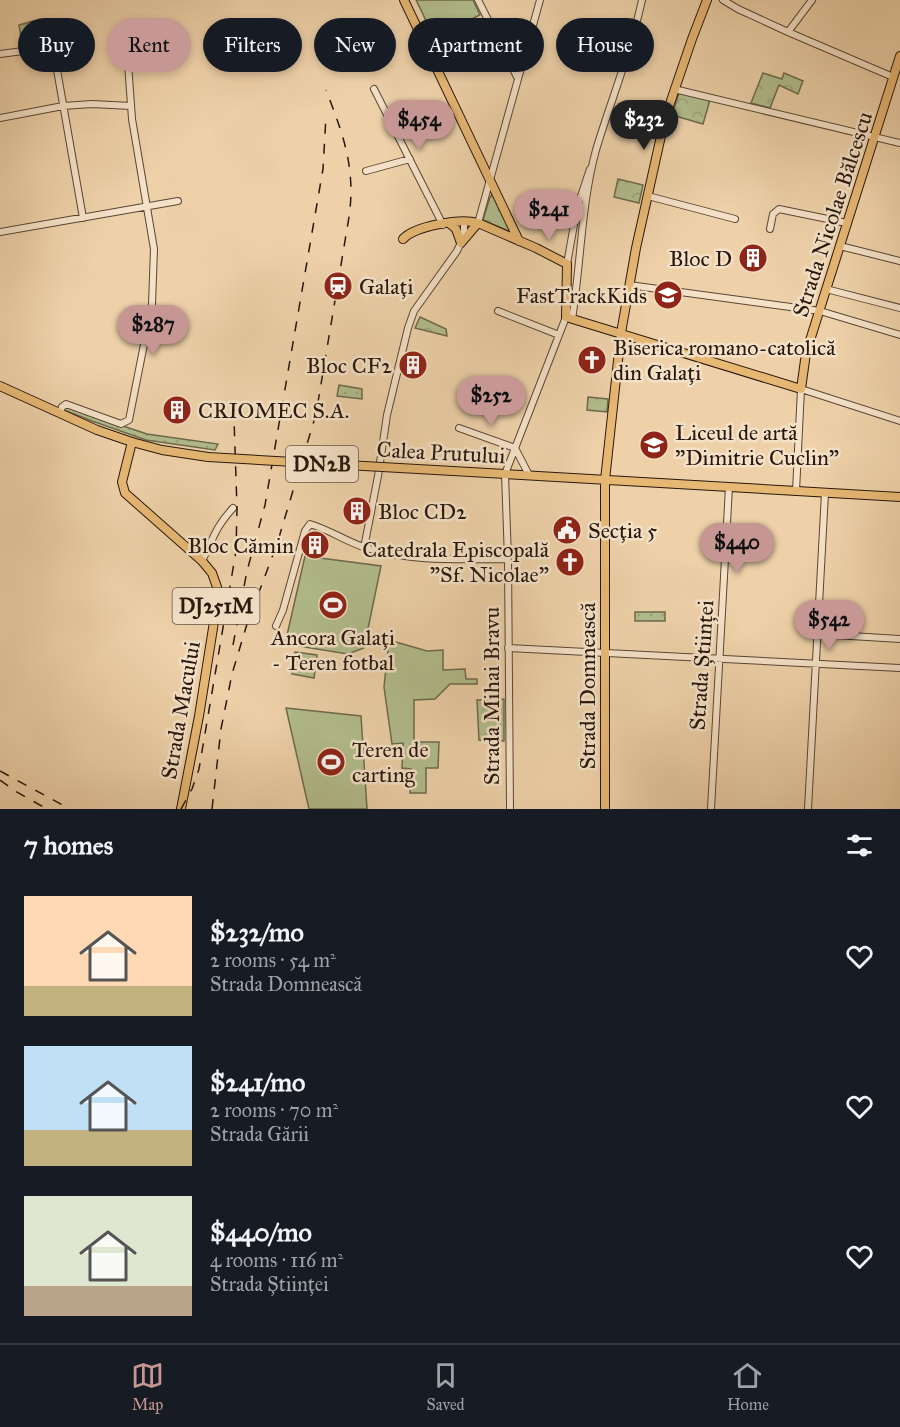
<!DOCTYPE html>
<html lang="en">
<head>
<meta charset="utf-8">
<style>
	body { margin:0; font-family:"IM FELL Great Primer",serif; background:#20242c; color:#f1f3f6; height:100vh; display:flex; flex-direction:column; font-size:22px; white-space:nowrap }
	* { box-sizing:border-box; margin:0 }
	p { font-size:20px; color:#9ea1a6 }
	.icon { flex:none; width:33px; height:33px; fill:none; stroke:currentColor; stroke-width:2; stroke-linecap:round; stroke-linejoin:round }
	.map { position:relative; height:809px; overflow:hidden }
	.side { display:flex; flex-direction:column; background:#171b24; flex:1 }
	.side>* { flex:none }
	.banner { position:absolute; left:18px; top:18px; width:864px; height:54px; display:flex; gap:12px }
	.price { position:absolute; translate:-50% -51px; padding:0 14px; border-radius:21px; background:#c59692; color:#111; font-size:20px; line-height:39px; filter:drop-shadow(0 2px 3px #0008) }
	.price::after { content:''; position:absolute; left:50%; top:36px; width:18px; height:14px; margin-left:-9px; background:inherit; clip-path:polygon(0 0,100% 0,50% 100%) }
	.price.selected { background:#222; color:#fff }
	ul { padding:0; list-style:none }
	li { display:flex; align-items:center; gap:18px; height:150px; padding:0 24px }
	li span { display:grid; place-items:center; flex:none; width:168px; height:120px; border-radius:0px; color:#555 }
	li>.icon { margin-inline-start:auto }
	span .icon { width:72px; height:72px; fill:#fffc; stroke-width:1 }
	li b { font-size:26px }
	h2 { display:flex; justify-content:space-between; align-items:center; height:72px; padding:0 24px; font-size:26px }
	.tag { padding:0 21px; border-radius:27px; background:#171b24; box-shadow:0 3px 9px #0003; font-size:21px; line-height:54px }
	.tag.selected { background:#c59692; color:#111 }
	.menu { display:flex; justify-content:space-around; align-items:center; height:84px; border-top:2px solid #363941; background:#171b24; font-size:16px; color:#9ea1a6 }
	.menu a { display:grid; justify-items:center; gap:3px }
	.menu .selected { color:#c59692 }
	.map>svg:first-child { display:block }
	.grass { fill:url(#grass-dots); stroke:#6c6a4d; stroke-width:1.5 }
	.forest { fill:url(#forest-firs); stroke:#6c6a4d; stroke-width:1.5 }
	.park { fill:url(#park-crowns); stroke:#6c6a4d; stroke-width:1.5 }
	.garden { fill:#b2bd8d; stroke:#6c6a4d; stroke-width:1.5 }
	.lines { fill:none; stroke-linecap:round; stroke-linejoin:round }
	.minor-casing { stroke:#594634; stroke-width:8 }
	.major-casing { stroke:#27170d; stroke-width:10 }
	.highway-casing { stroke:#27170d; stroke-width:10 }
	.minor { stroke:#f4e1c7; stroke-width:6 }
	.major { stroke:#e7b874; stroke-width:8 }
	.highway { stroke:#e7b874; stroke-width:8 }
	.rail { stroke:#27170d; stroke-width:1.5; stroke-dasharray:10 10; stroke-linecap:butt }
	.major-bridge-casing { stroke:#27170d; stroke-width:10; stroke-linecap:butt }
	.major-bridge { stroke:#e7b874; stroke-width:8 }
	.labels { text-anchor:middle; stroke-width:5; stroke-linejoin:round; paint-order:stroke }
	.shield { fill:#f4e1c7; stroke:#645445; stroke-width:1.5 }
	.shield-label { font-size:21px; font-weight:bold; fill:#27170d }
	.street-label { font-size:22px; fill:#27170d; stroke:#f4e1c7 }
	.poi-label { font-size:22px; fill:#27170d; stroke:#f4e1c7; text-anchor:start }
</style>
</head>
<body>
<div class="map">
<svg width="900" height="809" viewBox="0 0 900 809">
	<defs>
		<pattern id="grass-dots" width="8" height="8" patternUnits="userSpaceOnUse" patternTransform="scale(1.5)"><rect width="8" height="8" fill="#b2bd8d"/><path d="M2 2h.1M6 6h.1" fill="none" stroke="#99a278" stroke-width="1.8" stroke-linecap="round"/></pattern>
		<pattern id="forest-firs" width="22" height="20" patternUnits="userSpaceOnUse" patternTransform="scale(1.5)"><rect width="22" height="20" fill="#b2bd8d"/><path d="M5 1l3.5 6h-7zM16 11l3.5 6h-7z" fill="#99a278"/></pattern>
		<pattern id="park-crowns" width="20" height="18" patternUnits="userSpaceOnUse" patternTransform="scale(1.5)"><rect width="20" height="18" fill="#b2bd8d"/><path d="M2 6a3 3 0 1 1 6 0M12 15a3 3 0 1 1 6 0" fill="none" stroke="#99a278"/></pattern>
	</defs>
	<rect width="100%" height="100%" fill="#eed1a9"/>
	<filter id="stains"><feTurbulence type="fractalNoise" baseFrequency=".00333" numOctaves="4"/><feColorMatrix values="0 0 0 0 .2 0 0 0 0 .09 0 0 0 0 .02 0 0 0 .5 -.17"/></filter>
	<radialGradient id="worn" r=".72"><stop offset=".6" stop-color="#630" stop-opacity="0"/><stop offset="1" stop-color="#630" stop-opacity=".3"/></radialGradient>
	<path class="grass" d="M 339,385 L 362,389 L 362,399 L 337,396 Z
		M 66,407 L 147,434 L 218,444 L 215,450 L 146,440 L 92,421 L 64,410 Z
		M 635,612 L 665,612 L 665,621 L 635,621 Z"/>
	<path class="forest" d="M 33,21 L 29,28 L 31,30 L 39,32 L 39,39 L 49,44 C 39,46 31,44 22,44 L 19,25 Z"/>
	<path class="park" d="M 763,73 L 782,79 L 784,73 L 803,81 L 798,94 L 779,85 L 770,108 L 751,103 Z
		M 679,93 L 710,100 L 703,124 L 672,115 Z
		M 618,179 L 643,185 L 639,203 L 614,197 Z
		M 493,194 L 511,231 L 511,232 L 483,220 L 490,197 Z
		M 420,317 L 446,329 L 447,336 L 415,328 Z
		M 588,397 L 608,399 L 607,412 L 587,410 Z
		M 504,699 L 504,741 L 479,740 L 477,700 Z"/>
	<path class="garden" d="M 416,0 L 473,0 L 480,15 L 434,37 Z
		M 305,556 L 381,566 L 364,648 L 348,654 L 285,644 Z
		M 389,640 L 427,651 L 443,650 L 443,670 L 465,669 L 466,679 L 477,679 L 477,684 L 450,684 L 435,699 L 414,700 L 414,742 L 439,742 L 438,768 L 426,768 L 426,793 L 410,793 L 411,769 L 402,768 L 403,743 L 392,744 L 384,687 Z
		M 295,652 L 317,655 L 314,678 L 292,674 Z
		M 286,708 L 361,716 L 367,809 L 309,809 Z"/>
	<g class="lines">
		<g class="minor-casing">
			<path id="minor" d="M 478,0 L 517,77
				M 723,0 L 738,9 L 788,32 L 893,77
				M 788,32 L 812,0
				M 0,54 L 53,47 L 83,218
				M 374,89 L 443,225
				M 674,89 L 900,143
				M 0,118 L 63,106 L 92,104 L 131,106
				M 366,171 L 410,159
				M 648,196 L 735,219
				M 478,223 L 540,0
				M 770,229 L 773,214 L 779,209 L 847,223
				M 0,232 L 178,201
				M 840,246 L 900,261
				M 567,264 L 577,208 L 590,169
				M 629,285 L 820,311 L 900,335
				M 826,289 L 900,308
				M 498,311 L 559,335
				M 572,319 C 581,263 581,205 596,150 C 611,100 631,52 642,0
				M 60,413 L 62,407 L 66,404 L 121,424 L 129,420 L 152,304 L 154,249 L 132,119 L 126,35
				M 459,428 L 515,448 L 529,475
				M 796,491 L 801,389 L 900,421
				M 364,548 L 378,476 L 387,415 L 408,328 L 414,311 L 457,251 L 464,236 L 464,221
				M 202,561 C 214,537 215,528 233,508
				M 276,626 L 283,610 L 305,531 L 310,524 C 330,530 347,542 366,548 C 411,562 461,559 508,559
				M 818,634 L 900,639
				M 508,648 L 900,668
				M 510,809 L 508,559 L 505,474 L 566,317
				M 711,809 L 729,487
				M 808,809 L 825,493"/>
		</g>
		<g class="major-casing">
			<path id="major" d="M 404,0 L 519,241
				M 449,223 L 456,229 L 461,243
				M 403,239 C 415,226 460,218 478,223 L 536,248 L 567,264 L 566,317 L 801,389 L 806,353 L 900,56
				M 461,243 L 478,223
				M 132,442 L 162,450 L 208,457
				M 435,470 L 900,497
				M 605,809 L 605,480 L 621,333 L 636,248 L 665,118 L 692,39 L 707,0"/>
		</g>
		<g class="highway-casing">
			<path id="highway" d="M 0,386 L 97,430 L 132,442 L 122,482 L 125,493 L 202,561 L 212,573 L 217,587 L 217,603 L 199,716 L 181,809"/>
		</g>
		<use href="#minor" class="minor"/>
		<use href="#major" class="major"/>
		<use href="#highway" class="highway"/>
		<path class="rail" d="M 233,645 L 247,571 L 265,505 L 323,169 L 326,116
			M 0,771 L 70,809
			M 0,780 L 15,791 L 47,809
			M 181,809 L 192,789 L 199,769 L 236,551 L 237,508 L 234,419
			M 212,809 L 221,729 L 232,674 L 247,624 L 277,544 L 316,414 L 349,217 C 356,168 343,134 326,90"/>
		<g class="major-bridge-casing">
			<path id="major-bridge" d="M 208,457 L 435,470"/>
		</g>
		<use href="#major-bridge" class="major-bridge"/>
	</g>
	<defs>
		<g id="building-disc" transform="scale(1.5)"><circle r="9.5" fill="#8f2418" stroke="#f4e1c7"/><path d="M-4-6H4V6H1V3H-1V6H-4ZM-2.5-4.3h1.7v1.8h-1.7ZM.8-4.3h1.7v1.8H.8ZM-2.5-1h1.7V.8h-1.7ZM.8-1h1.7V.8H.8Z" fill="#fff"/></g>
		<g id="station-disc" transform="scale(1.5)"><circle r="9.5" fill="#8f2418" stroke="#f4e1c7"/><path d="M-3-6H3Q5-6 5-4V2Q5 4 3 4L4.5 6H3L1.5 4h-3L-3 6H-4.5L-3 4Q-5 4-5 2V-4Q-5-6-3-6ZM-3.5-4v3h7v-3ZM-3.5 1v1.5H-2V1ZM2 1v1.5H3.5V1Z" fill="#fff"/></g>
		<g id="school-disc" transform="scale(1.5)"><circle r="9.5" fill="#8f2418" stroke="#f4e1c7"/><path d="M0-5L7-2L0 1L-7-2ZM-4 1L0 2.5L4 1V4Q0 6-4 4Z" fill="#fff"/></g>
		<g id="church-disc" transform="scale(1.5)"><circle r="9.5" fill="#8f2418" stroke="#f4e1c7"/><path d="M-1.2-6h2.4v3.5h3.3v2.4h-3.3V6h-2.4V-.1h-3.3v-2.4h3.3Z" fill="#fff"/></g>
		<g id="university-disc" transform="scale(1.5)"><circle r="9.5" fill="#8f2418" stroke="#f4e1c7"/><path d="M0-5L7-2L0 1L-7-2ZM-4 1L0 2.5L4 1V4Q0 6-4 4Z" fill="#fff"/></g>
		<g id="civic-disc" transform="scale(1.5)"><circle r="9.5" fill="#8f2418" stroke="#f4e1c7"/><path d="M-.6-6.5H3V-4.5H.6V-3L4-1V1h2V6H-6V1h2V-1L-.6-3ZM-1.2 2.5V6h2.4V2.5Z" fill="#fff"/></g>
		<g id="stadium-disc" transform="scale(1.5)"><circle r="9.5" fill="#8f2418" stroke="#f4e1c7"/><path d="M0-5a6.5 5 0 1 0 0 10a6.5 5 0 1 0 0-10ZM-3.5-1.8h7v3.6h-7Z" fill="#fff"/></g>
	</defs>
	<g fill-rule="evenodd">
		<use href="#building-disc" x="753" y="258"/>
		<use href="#station-disc" x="338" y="286"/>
		<use href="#school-disc" x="668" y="295"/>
		<use href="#church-disc" x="592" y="360"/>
		<use href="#building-disc" x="413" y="365"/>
		<use href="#building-disc" x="177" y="410"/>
		<use href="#university-disc" x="654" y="445"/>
		<use href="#building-disc" x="357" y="511"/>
		<use href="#civic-disc" x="567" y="530"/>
		<use href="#building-disc" x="315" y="545"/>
		<use href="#church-disc" x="570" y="562"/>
		<use href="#stadium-disc" x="333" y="605"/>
		<use href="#stadium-disc" x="331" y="762"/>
	</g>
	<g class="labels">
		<g class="shield">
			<rect x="286" y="446" width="72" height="36" rx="4.5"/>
			<rect x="172.5" y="588" width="87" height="36" rx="4.5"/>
		</g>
		<g class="shield-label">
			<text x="322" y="471">DN2B</text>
			<text x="216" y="613">DJ251M</text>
		</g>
		<g class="street-label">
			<text transform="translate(832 214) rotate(-72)" y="8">Strada Nicolae Bălcescu</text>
			<text transform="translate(441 452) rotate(3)" y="8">Calea Prutului</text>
			<text transform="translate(701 665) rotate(-86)" y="8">Strada Științei</text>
			<text transform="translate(587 686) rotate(-90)" y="8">Strada Domnească</text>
			<text transform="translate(491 696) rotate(-90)" y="8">Strada Mihai Bravu</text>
			<text transform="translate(180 710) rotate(-80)" y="8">Strada Macului</text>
		</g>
		<g class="poi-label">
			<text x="732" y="266" text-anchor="end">Bloc D</text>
			<text x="359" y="294">Galați</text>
			<text x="647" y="303" text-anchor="end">FastTrackKids</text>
			<text x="613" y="355">Biserica romano-catolică<tspan x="613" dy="25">din Galați</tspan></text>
			<text x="392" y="373" text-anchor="end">Bloc CF2</text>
			<text x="198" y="418">CRIOMEC S.A.</text>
			<text x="675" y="440">Liceul de artă<tspan x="675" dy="25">"Dimitrie Cuclin"</tspan></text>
			<text x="378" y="519">Bloc CD2</text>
			<text x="588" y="538">Secția 5</text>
			<text x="294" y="553" text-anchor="end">Bloc Cămin</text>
			<text x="549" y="557" text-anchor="end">Catedrala Episcopală<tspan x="549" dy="25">"Sf. Nicolae"</tspan></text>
			<text x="333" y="645" text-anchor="middle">Ancora Galați<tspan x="333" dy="25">- Teren fotbal</tspan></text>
			<text x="352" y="757">Teren de<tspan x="352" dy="25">carting</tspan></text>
		</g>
	</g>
	<rect width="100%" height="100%" filter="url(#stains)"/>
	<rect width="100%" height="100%" fill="url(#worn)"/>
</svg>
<b class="price" style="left:419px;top:151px">$454</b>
<b class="price selected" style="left:644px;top:151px">$232</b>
<b class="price" style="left:549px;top:241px">$241</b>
<b class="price" style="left:153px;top:356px">$287</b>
<b class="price" style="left:491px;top:427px">$252</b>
<b class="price" style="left:737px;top:574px">$440</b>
<b class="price" style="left:829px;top:651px">$542</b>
<div class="banner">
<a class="tag">Buy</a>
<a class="tag selected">Rent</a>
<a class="tag">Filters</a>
<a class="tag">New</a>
<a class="tag">Apartment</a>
<a class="tag">House</a>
</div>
</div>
<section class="side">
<h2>7 homes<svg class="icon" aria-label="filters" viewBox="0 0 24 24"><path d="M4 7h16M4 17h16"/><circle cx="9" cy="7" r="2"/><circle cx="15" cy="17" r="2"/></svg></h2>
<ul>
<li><span style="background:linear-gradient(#ffd9b3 75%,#c2b280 0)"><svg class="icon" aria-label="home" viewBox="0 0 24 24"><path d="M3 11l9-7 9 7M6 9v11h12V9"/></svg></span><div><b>$232/mo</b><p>2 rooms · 54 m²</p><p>Strada Domnească</p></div><svg class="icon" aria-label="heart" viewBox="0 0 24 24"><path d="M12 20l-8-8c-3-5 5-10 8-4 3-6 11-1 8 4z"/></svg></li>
<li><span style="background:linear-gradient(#bfe0f5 70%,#c2b280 0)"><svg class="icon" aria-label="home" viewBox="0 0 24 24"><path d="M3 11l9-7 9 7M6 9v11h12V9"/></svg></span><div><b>$241/mo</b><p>2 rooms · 70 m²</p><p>Strada Gării</p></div><svg class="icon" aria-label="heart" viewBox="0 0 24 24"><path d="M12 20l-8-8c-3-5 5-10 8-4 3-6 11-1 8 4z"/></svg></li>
<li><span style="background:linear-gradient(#dfe7d0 75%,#b9a48a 0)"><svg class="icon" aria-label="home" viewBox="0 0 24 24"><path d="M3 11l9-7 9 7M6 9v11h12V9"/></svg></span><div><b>$440/mo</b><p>4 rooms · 116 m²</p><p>Strada Științei</p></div><svg class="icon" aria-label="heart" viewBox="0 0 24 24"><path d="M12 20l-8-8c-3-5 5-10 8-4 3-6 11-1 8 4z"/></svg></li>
</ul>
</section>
<nav class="menu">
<a class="selected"><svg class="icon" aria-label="map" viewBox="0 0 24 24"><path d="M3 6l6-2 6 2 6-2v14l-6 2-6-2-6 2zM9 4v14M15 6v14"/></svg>Map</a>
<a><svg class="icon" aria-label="saved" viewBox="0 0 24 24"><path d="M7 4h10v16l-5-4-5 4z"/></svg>Saved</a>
<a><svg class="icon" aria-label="home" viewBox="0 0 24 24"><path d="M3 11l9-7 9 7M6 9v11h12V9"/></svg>Home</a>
</nav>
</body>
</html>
